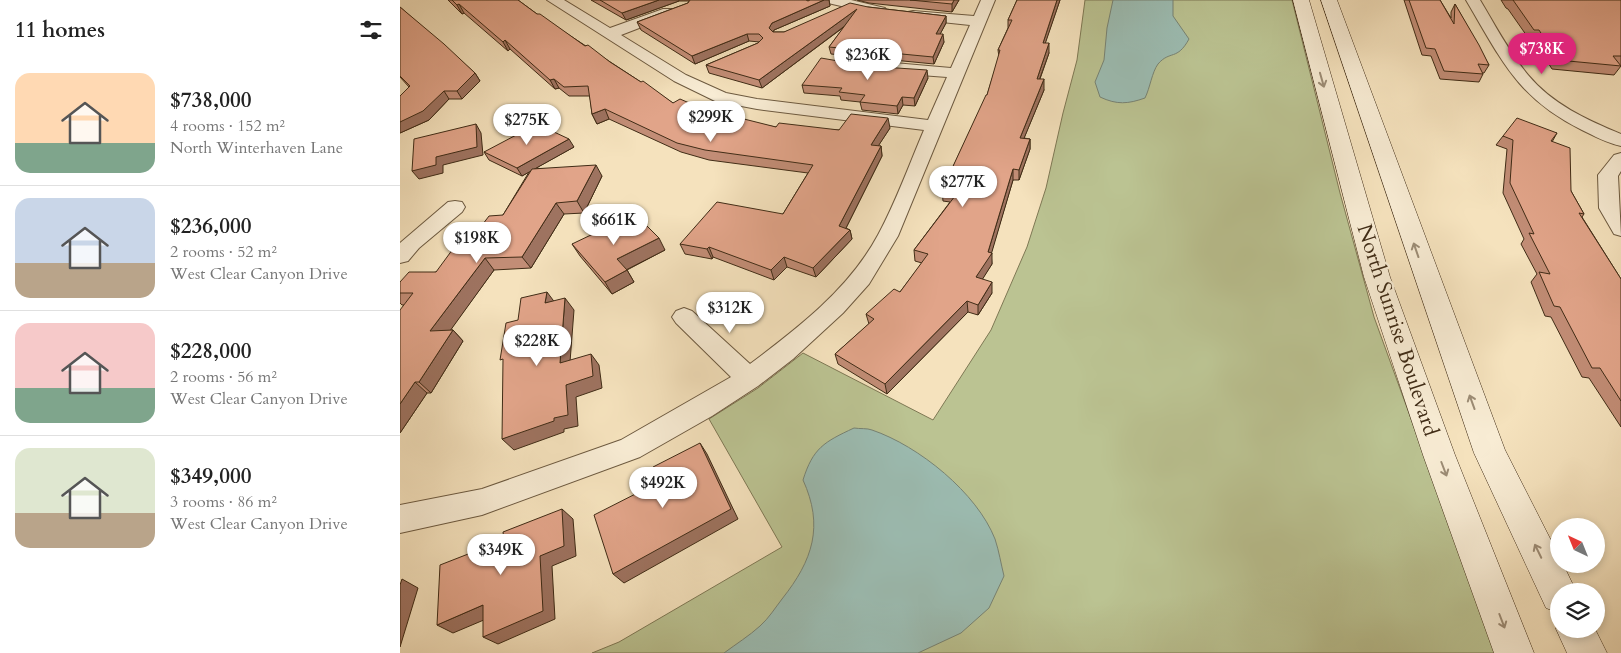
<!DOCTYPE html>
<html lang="en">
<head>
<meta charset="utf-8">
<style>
	body { margin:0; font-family:Cardo,serif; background:#f6f6f6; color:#222; height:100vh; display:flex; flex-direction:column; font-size:19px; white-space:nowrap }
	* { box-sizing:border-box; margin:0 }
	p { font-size:16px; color:#767676 }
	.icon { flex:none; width:28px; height:28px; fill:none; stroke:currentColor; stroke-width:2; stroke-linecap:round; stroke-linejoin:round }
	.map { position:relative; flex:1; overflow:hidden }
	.drawer { display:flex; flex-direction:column; background:#fff; width:400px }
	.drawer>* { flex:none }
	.needle { width:32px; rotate:317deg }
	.buttons { position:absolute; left:1150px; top:518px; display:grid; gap:10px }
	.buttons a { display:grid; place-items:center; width:55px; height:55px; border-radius:50%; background:#fff; box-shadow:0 2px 8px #0003; font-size:25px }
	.price { position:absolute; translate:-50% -42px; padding:0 11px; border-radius:18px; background:#fff; color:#222; font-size:16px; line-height:32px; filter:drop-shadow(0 1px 2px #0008) }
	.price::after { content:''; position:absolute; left:50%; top:30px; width:15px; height:11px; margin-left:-8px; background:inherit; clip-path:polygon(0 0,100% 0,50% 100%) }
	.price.selected { background:#db2777; color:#fff }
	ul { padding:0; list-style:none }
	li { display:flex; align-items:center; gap:15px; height:125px; padding:0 15px }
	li+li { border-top:1px solid #e0e0e0 }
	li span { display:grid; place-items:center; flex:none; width:140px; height:100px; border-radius:15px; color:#555 }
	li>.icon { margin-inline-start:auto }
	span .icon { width:60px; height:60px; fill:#fffc; stroke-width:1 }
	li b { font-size:21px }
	h2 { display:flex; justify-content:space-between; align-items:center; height:60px; padding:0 15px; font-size:21px }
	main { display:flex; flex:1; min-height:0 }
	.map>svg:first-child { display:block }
	.green { fill:#bbc392; stroke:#7e7854 }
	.water { fill:#9cbdb3; stroke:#778374 }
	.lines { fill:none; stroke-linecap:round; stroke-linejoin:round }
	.street-casing { stroke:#6d5a40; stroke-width:2 }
	.secondary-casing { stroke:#402c16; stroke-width:1 }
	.street { fill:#f8ecd4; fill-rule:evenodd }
	.secondary { fill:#f8ecd4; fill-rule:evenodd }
	.wall { fill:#c28d76; stroke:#402c16 }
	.shaded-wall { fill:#9e7360; stroke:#402c16 }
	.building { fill:#e1a489; stroke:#402c16 }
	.oneway { stroke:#9c8c75 }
	.labels { text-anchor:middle; stroke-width:4.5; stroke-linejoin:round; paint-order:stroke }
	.street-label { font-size:21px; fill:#402c16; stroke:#f8ecd4 }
</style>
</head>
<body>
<main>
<section class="drawer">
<h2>11 homes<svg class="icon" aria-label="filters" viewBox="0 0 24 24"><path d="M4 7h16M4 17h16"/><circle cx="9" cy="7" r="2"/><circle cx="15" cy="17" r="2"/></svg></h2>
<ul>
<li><span style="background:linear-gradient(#ffd9b3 70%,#7fa58c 0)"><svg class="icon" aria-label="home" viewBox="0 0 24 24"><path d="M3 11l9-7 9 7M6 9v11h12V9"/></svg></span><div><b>$738,000</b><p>4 rooms · 152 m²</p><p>North Winterhaven Lane</p></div></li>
<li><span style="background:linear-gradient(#c9d6e8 65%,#b9a48a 0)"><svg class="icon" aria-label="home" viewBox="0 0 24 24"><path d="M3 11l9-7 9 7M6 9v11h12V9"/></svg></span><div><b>$236,000</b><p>2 rooms · 52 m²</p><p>West Clear Canyon Drive</p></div></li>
<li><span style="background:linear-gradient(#f6c9c9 65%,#7fa58c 0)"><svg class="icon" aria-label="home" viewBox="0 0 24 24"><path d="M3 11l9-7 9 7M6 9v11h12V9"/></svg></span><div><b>$228,000</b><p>2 rooms · 56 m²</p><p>West Clear Canyon Drive</p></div></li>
<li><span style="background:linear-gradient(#dfe7d0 65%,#b9a48a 0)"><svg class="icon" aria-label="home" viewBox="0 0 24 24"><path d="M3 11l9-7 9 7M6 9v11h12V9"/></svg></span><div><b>$349,000</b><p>3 rooms · 86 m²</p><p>West Clear Canyon Drive</p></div></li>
</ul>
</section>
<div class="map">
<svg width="1221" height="653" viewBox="0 0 1221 653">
	<rect width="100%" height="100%" fill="#f5e2bd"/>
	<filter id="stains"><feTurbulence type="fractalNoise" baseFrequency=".004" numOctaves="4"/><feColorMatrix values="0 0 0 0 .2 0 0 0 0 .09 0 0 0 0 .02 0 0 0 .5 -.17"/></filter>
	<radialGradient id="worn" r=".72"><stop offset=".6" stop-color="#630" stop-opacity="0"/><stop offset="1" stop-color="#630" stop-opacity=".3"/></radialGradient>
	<path class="green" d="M 685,0 L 892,0 L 940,193 L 974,317 L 1096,653 L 192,653 L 219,642 L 382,547 L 309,419 L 358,388 L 403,353 L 533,420 L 591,330 L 627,247 L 646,188 L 663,113 L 677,60 Z"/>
	<path class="water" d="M 713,0 L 773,0 L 773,16 L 789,39 C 777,61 770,50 758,64 C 752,72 750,88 745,98 C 728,104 717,105 700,97 L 695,82 L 704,60 L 707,28 Z
		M 454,428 C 460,429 467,428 472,430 C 519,446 577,493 595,539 C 599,551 601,564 604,576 L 589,608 L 561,633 L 518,653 L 324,653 C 336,644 349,636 360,626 C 369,618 375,608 382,599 C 413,560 424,526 403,480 C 413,448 424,442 454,428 Z"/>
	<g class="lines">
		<g class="street-casing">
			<path id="street" d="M 147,0 L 164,0 L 210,28 L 263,9 L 273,9 L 275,12 L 273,15 L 221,35 L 286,75 L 326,93 L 357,99 L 528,120 L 547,77 L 494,73 L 488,71 L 486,68 L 488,65 L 494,63 L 551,68 L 570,25 L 513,19 L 508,18 L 506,15 L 508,12 L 513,11 L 574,16 L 581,0 L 595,0 L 498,236 L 469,284 L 443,313 L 393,359 L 358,386 L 312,416 L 240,457 L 82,515 L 0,533 L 0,505 L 82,489 L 221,440 L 331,377 L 276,323 L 272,317 L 276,311 L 284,308 L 292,311 L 350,364 C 398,328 449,289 478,235 C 496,202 509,165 524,130 L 357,109 L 315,101 L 274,81 Z
				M 426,0 L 451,0 L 485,8 L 487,11 L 485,14 L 480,15 L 428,3 Z
				M 1066,0 L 1080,0 C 1095,25 1109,52 1128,75 C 1152,104 1187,120 1221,134 L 1221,146 C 1207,143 1194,136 1182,130 C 1117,98 1101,59 1066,0 Z
				M 1221,153 L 1221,171 L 1218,176 L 1221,236 L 1214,234 L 1199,208 L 1198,175 L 1214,155 Z
				M 55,201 L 62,202 L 65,207 L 62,212 L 19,248 L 8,261 L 0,263 L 0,243 L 48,202 Z"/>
		</g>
		<g class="secondary-casing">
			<path id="secondary" d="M 893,0 L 909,0 L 990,277 L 1055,455 L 1134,653 L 1094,653 L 1023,455 L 964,277 Z
				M 921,0 L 937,0 L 1105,450 L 1159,556 L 1159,564 L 1163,564 L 1176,591 L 1159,591 L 1159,613 L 1146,608 L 1074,453 Z
				M 1159,622 L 1159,629 L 1195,629 L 1207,653 L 1167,653 L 1156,629 Z"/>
		</g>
		<use href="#street" class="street"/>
		<use href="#secondary" class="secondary"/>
	</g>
	<path class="wall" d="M 48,0 L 118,0 L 137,14 L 273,103 L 324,118 L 376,127 L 439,130 L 490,128 L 478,146 L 481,146 L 482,156 L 446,228 L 450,230 L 452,239 L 416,277 L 387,267 L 374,280 L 313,257 L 312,259 L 285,254 L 280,244 L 383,214 L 408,173 L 309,160 L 281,152 L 209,119 L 197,124 L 192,114 L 190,96 L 169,96 L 159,88 L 155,89 L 110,49 L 108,51 L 64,13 L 62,14 Z
		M 191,0 L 406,0 L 408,1 L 410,0 L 429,0 L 430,6 L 374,30 L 373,32 L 384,32 L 468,7 L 546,16 L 546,23 L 540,34 L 544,42 L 534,64 L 431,54 L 429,47 L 444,27 L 362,88 L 309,73 L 306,65 L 358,43 L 360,42 L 349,41 L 295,64 L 241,30 L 237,22 L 288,3 L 289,1 L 279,1 L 226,20 Z
		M 457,0 L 559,0 L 552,12 L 469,3 Z
		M 617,0 L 660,0 L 645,43 L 649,53 L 640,79 L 644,90 L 624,138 L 630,139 L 630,149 L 619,180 L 613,180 L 591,253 L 592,264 L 582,279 L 592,293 L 578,315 L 568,312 L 487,394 L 438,364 L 435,354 L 469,324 L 466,314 L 500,292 L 522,263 L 515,261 L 514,250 L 550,202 L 543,201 L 542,190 L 587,95 L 599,57 L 598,50 L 608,28 L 608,20 Z
		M 1004,0 L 1040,0 L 1051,18 L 1051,12 L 1055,4 L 1089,65 L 1084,73 L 1082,73 L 1083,74 L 1079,82 L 1040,79 L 1031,56 L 1022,55 Z
		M 1101,0 L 1221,0 L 1221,66 L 1214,75 L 1152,69 L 1133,39 L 1129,39 L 1108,9 L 1106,8 Z
		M 0,7 L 75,73 L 80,81 L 62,99 L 49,99 L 29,120 L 0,133 L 0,96 L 9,87 L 0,77 Z
		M 528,78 L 515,106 L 503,105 L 498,114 L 462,110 L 460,102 L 441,100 L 440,96 L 404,93 L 402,85 Z
		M 1157,133 L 1152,142 L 1171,191 L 1184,214 L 1182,217 L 1221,279 L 1221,427 L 1189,378 L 1182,377 L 1151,317 L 1145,316 L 1131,282 L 1137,274 L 1121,244 L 1124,239 L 1103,193 L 1107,149 L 1096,145 L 1103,136 Z
		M 174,147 L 136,168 L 202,176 L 184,213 L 164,214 L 131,268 L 94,270 L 50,330 L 53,330 L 63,341 L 31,393 L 27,393 L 0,433 L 4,305 L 2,305 L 0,303 L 0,282 L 36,272 L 73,237 L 103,215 L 129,172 L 122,176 L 89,160 L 84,152 Z
		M 172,244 L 265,250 L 227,270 L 234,282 L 212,294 L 180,256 Z"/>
	<path class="shaded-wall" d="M 259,0 L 279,0 L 279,1 L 226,20 L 222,13 Z
		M 424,0 L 429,0 L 430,6 L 374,30 L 371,36 L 369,28 L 372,23 Z
		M 554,0 L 559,0 L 552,12 L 552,4 Z
		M 657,0 L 660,0 L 642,53 L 643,43 Z
		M 59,4 L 64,13 L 62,14 L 57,5 Z
		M 457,9 L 458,16 L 362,88 L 359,80 Z
		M 546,16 L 546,23 L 536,42 L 536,34 Z
		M 347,34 L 349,41 L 295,64 L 292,56 Z
		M 543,34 L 544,42 L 534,64 L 533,57 Z
		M 105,40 L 110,49 L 108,51 L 103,42 Z
		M 649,43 L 649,53 L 636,89 L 637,79 Z
		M 527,70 L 528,78 L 515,106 L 514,98 Z
		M 75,73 L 80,81 L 62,99 L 57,91 Z
		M 154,79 L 159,88 L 155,89 L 150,80 Z
		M 644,79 L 644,90 L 620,148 L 620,138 Z
		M 44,91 L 49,99 L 29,120 L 0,133 L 0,122 Z
		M 502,97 L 503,105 L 498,114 L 497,106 Z
		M 205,109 L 209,119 L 197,124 L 192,114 Z
		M 488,118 L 490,128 L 473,154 L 471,145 Z
		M 76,124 L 81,133 L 83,155 L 43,165 L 43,173 L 19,179 L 12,171 L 36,157 Z
		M 169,139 L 174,147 L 122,176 L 117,168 Z
		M 630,139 L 630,149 L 619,180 L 619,170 Z
		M 481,146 L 482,156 L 442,236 L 439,226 Z
		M 196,165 L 202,176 L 184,213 L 177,201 Z
		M 613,169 L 613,180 L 591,255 L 592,253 L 592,264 L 577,288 L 576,277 L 588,252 Z
		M 156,203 L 164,214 L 131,268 L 122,257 Z
		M 450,230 L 452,239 L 416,277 L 413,268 Z
		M 259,238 L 265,250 L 224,271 L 217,259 Z
		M 309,247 L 313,257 L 312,259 L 307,249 Z
		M 384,257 L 387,267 L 374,280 L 371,270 Z
		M 85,258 L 94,270 L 42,342 L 30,331 Z
		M 227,270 L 234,282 L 212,294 L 205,282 Z
		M 592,282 L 592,293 L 578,315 L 578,305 Z
		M 147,292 L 156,304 L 145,303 Z
		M 165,298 L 174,310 L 169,375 L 160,363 Z
		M 567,301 L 568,312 L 487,394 L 485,384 Z
		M 53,330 L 63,341 L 31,393 L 19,382 Z
		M 191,354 L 199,365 L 202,388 L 176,397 L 178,426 L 164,429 L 164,432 L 114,450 L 102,439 L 154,418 L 166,385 Z
		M 15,382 L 27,393 L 0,433 L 0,404 Z
		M 300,443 L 307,454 L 338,519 L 224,583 L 213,574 Z
		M 162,509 L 173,519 L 176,556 L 152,566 L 155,619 L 98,644 L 83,637 L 140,556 Z
		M 2,579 L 18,588 L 0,647 L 0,585 Z
		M 83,605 L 98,614 L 53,633 L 37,625 Z"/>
	<path class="building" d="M 52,0 L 118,0 L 137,14 L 140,14 L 185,46 L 188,45 L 210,62 L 241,82 L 243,81 L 273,103 L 280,99 L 324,118 L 328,115 L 376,127 L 379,123 L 439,130 L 451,114 L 488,118 L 471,145 L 481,146 L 439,226 L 450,230 L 413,268 L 384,257 L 371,270 L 309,247 L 307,249 L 280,244 L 317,202 L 383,214 L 413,165 L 305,150 L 277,143 L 205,109 L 192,114 L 188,86 L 164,87 L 154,79 L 150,80 L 105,40 L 103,42 L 59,4 L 57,5 Z
		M 200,0 L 259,0 L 222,13 Z
		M 290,0 L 406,0 L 408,1 L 410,0 L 424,0 L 372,23 L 369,28 L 373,32 L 384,32 L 450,3 L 468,7 L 546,16 L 536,34 L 543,34 L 533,57 L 429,47 L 457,9 L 359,80 L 306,65 L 358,43 L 363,38 L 359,34 L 347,34 L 292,56 L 237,22 L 288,3 Z
		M 510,0 L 554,0 L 552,4 Z
		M 617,0 L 657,0 L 643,43 L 649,43 L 637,79 L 644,79 L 620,138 L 630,139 L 619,170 L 613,169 L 588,252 L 592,253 L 576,277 L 592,282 L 578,305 L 567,301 L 485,384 L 435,354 L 474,319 L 466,314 L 494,289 L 500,292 L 528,254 L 514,250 L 558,192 L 542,190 L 586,95 L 587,95 L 600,50 L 598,50 L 612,20 L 608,20 Z
		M 1009,0 L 1040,0 L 1054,24 L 1055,4 L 1079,45 L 1089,65 L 1078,64 L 1083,74 L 1044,71 L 1035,49 L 1026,48 Z
		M 1113,0 L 1221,0 L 1221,56 L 1213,56 L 1221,66 L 1158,60 L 1139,30 L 1134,30 Z
		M 0,7 L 44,44 L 75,73 L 57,91 L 44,91 L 23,111 L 0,122 L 0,96 L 10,86 L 0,76 Z
		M 421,58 L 467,66 L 527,70 L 514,98 L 502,97 L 497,106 L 460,102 L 465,95 L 439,92 L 442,88 L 402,85 Z
		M 1117,118 L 1157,133 L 1151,141 L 1170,148 L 1171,191 L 1184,214 L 1179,213 L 1221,279 L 1221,401 L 1200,368 L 1192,368 L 1160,307 L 1154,306 L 1139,272 L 1150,274 L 1129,233 L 1134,234 L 1110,183 L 1113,140 L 1103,136 Z
		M 76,124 L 77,147 L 36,157 L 36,165 L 12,171 L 14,139 Z
		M 137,124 L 169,139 L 117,168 L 84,152 Z
		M 196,165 L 177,201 L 156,203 L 122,257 L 85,258 L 30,331 L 53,330 L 19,382 L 15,382 L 0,404 L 0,310 L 13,293 L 0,293 L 0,282 L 9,272 L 36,272 L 61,238 L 73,237 L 89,216 L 103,215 L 132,169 Z
		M 235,214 L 259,238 L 217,259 L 227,270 L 205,282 L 172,244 Z
		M 147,292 L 145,303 L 165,298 L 160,363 L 191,354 L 193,376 L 166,385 L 168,415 L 154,418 L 154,421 L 102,439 L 103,359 L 100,360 L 106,323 L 118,320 L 121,298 Z
		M 300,443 L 331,509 L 213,574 L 194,515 L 259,482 L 253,467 Z
		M 162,509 L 164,546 L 140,556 L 143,611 L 83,637 L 83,605 L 37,625 L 40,565 L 104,540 L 103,532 Z"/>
	<defs><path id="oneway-shaft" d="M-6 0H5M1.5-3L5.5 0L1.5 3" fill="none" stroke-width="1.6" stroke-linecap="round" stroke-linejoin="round" transform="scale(1.25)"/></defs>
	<g class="oneway">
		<use href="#oneway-shaft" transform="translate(922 80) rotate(74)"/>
		<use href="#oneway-shaft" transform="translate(1016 250) rotate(-109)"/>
		<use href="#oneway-shaft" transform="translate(1072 402) rotate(-110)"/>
		<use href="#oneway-shaft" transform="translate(1044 469) rotate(69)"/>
		<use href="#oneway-shaft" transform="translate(1138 551) rotate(-116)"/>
		<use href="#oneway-shaft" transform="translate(1102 621) rotate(69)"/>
	</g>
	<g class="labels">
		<g class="street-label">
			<text transform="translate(998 330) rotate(72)" y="7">North Sunrise Boulevard</text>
		</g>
	</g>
	<rect width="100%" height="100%" filter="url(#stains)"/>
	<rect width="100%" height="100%" fill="url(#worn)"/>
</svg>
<div class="buttons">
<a><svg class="needle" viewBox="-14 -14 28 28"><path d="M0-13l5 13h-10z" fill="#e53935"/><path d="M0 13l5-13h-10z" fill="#767676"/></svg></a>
<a><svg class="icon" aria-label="layers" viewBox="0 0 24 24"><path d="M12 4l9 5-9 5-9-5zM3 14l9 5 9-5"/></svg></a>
</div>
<b class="price selected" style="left:1142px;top:75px">$738K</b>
<b class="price" style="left:468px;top:81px">$236K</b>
<b class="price" style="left:311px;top:143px">$299K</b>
<b class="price" style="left:127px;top:146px">$275K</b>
<b class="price" style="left:563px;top:208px">$277K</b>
<b class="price" style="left:214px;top:246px">$661K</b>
<b class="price" style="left:77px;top:264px">$198K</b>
<b class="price" style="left:330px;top:334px">$312K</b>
<b class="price" style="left:137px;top:367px">$228K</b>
<b class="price" style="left:263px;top:509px">$492K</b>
<b class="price" style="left:101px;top:576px">$349K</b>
</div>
</main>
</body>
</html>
